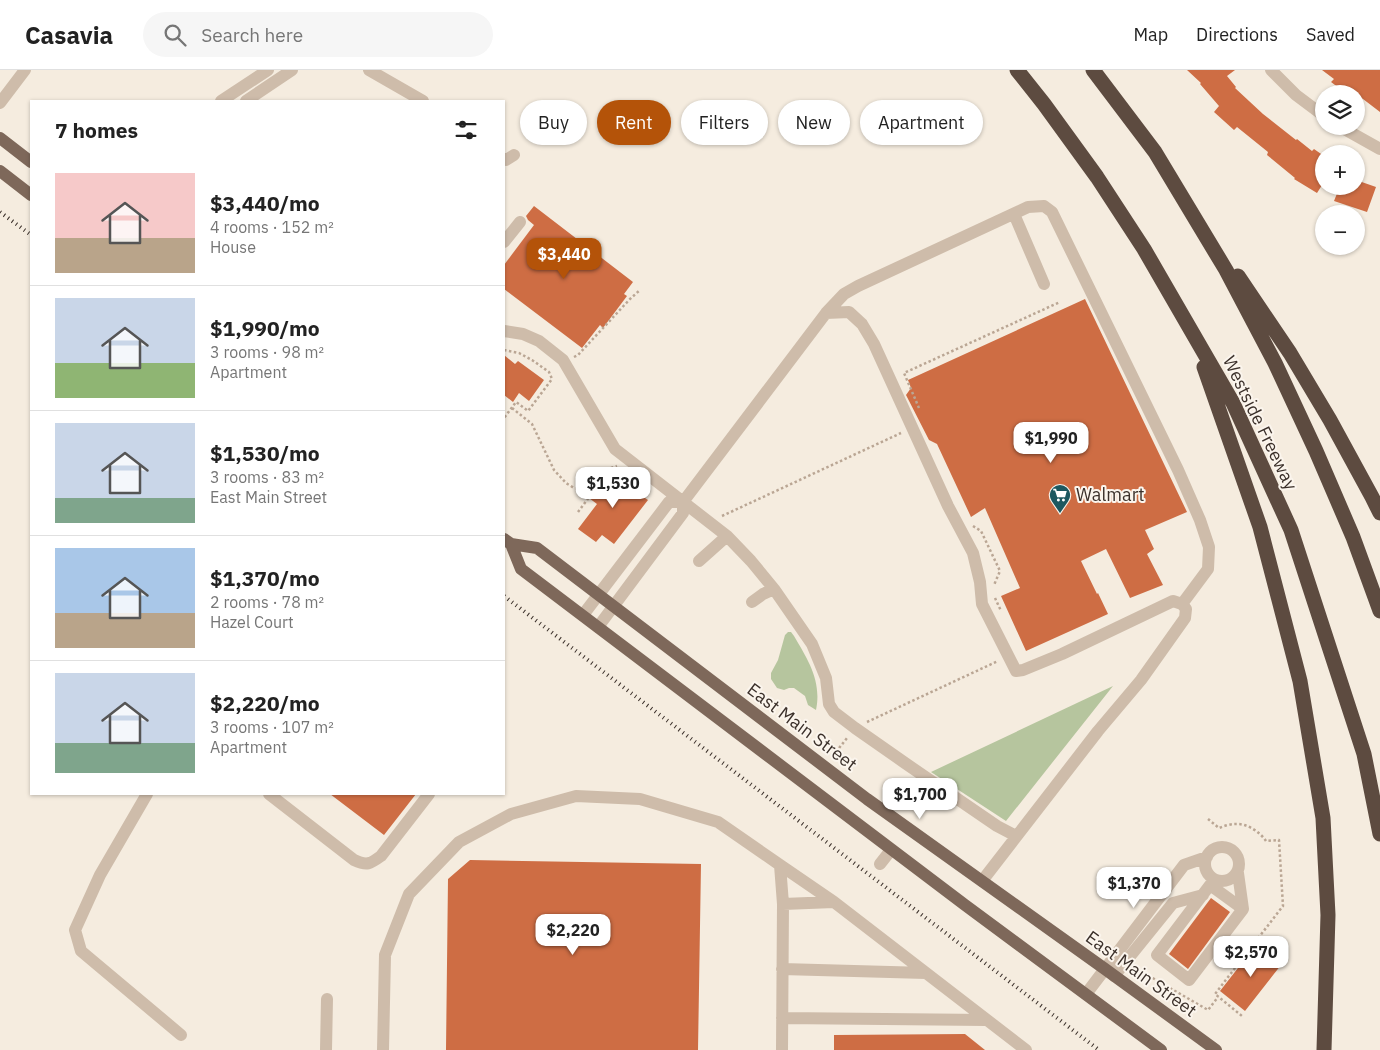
<!DOCTYPE html>
<html lang="en">
<head>
<meta charset="utf-8">
<style>
	body { margin:0; font-family:"IBM Plex Sans",sans-serif; background:#f6f6f6; color:#222; height:100vh; display:flex; flex-direction:column; font-size:19px; white-space:nowrap }
	* { box-sizing:border-box; margin:0 }
	p { font-size:16px; color:#767676 }
	.icon { flex:none; width:28px; height:28px; fill:none; stroke:currentColor; stroke-width:2; stroke-linecap:round; stroke-linejoin:round }
	.map { position:relative; flex:1; overflow:hidden }
	.drawer { position:absolute; left:30px; top:30px; width:475px; height:695px; display:flex; flex-direction:column; background:#fff; border-radius:0px; box-shadow:0 1px 4px #0004 }
	.drawer>* { flex:none }
	.banner { position:absolute; left:520px; top:30px; width:475px; height:45px; display:flex; gap:10px }
	.tools { position:absolute; left:1315px; top:15px; display:grid; gap:10px }
	.tools a { display:grid; place-items:center; width:50px; height:50px; border-radius:50%; background:#fff; box-shadow:0 1px 4px #0004; font-size:25px }
	.price { position:absolute; translate:-50% -42px; padding:0 11px; border-radius:10px; background:#fff; color:#222; font-size:16px; line-height:32px; filter:drop-shadow(0 1px 2px #0008) }
	.price::after { content:''; position:absolute; left:50%; top:30px; width:15px; height:11px; margin-left:-8px; background:inherit; clip-path:polygon(0 0,100% 0,50% 100%) }
	.price.current { background:#b45309; color:#fff }
	ul { padding:0; list-style:none }
	li { display:flex; align-items:center; gap:15px; height:125px; padding:0 25px }
	li+li { border-top:1px solid #e0e0e0 }
	li span { display:grid; place-items:center; flex:none; width:140px; height:100px; border-radius:0px; color:#555 }
	li>.icon { margin-inline-start:auto }
	span .icon { width:60px; height:60px; fill:#fffc; stroke-width:1 }
	li b { font-size:21px }
	h2 { display:flex; justify-content:space-between; align-items:center; height:60px; padding:0 25px; font-size:21px }
	.chip { padding:0 18px; border-radius:22px; background:#fff; box-shadow:0 1px 4px #0004; font-size:18px; line-height:45px }
	.chip.current { background:#b45309; color:#fff }
	header { display:flex; align-items:center; gap:30px; box-sizing:border-box; height:70px; padding:0 25px; background:#fff; border-bottom:1px solid #e0e0e0 }
	header strong { font-size:24px }
	nav { display:flex; gap:28px; margin-inline-start:auto; font-size:18px }
	.search { width:350px; height:45px; background:#f6f6f6; display:flex; align-items:center; gap:12px; box-sizing:border-box; padding:0 18px; border-radius:28px; color:#767676; font-size:19px }
	.map>svg:first-child { display:block }
	.green { fill:#b6c59e }
	.building { fill:#ce6d44 }
	.lines { fill:none; stroke-linecap:round; stroke-linejoin:round }
	.path { stroke:#baa694; stroke-width:2.5; stroke-dasharray:2.5 2.5; stroke-linecap:butt }
	.minor { stroke:#cebcaa; stroke-width:12 }
	.major { stroke:#7e685a; stroke-width:12 }
	.highway { stroke:#5d4b40; stroke-width:15 }
	.rail { stroke:#3b302a; stroke-width:4; stroke-dasharray:1 4; stroke-linecap:butt }
	.labels { text-anchor:middle; stroke-width:4; stroke-linejoin:round; paint-order:stroke }
	.street-label { font-size:18px; fill:#3b302a; stroke:#fbf5ed }
	.poi-label { font-size:18px; fill:#3b302a; stroke:#fbf5ed; text-anchor:start }
</style>
</head>
<body>
<header>
<strong>Casavia</strong>
<div class="search"><svg class="icon" aria-label="search" viewBox="0 0 24 24"><circle cx="10" cy="10" r="6"/><path d="M15 15l6 6"/></svg>Search here</div>
<nav><a>Map</a><a>Directions</a><a>Saved</a></nav>
</header>
<div class="map">
<svg width="1380" height="980" viewBox="0 0 1380 980">
	<rect width="100%" height="100%" fill="#f5ecdf"/>
	<path class="green" d="M 788,562 L 791,562 L 794,566 C 808,590 822,611 816,640 L 808,635 L 805,626 L 794,618 L 789,618 L 784,620 L 777,618 L 771,609 L 771,603 L 778,590 L 785,565 Z
		M 1113,616 L 1006,751 L 931,702 Z"/>
	<path class="building" d="M 1187,0 L 1235,0 L 1227,6 L 1236,17 L 1235,18 L 1263,44 L 1296,70 L 1297,69 L 1312,81 L 1314,79 L 1324,86 L 1324,112 L 1317,123 L 1294,109 L 1295,108 L 1267,85 L 1268,82 L 1237,57 L 1234,60 L 1214,42 L 1219,36 L 1200,14 L 1201,13 Z
		M 1322,0 L 1380,0 L 1380,42 L 1346,16 L 1343,21 L 1331,12 L 1334,9 Z
		M 1356,110 L 1376,117 L 1367,142 L 1334,131 L 1340,116 L 1356,116 Z
		M 534,136 L 633,212 L 624,224 L 627,226 L 603,258 L 600,255 L 582,278 L 504,219 L 504,195 L 534,155 L 528,150 L 526,146 Z
		M 1085,229 L 1187,442 L 1145,460 L 1154,479 L 1147,484 L 1163,515 L 1130,528 L 1106,479 L 1081,491 L 1097,524 L 1098,523 L 1108,544 L 1026,581 L 1001,526 L 1020,518 L 985,438 L 971,447 L 937,374 L 929,370 L 906,325 L 911,318 L 908,310 Z
		M 504,285 L 515,294 L 518,291 L 544,310 L 529,331 L 519,323 L 513,332 L 504,325 Z
		M 606,406 L 614,412 L 618,406 L 634,418 L 636,415 L 645,422 L 642,426 L 648,430 L 614,474 L 602,465 L 596,472 L 578,459 L 597,434 L 589,428 Z
		M 330,724 L 416,724 L 384,765 Z
		M 470,790 L 701,794 L 698,980 L 446,980 L 448,809 Z
		M 1211,828 L 1230,842 L 1188,899 L 1169,884 Z
		M 1256,875 L 1281,895 L 1245,941 L 1220,921 Z
		M 965,964 L 985,980 L 834,980 L 834,965 Z"/>
	<g class="lines">
		<path class="path" d="M 504,280 L 519,283 L 532,290 L 549,302 L 552,309 L 528,341 L 516,332 L 504,348
			M 574,287 L 578,285 L 630,229 L 640,220
			M 512,338 L 532,354 L 554,400 L 566,413 L 574,418 L 593,422
			M 919,338 L 904,303 L 1060,232
			M 578,442 L 611,398 L 617,396
			M 722,446 L 901,363
			M 973,456 L 981,461 L 1000,501 L 994,515
			M 995,528 L 1001,541
			M 867,652 L 998,591
			M 836,682 L 847,668
			M 1208,749 L 1219,758 C 1224,756 1230,754 1235,754 C 1247,753 1260,762 1266,771 L 1279,770 L 1283,836 L 1215,924 L 1242,946
			M 1144,903 L 1208,940 L 1218,927"/>
		<path class="minor" d="M 369,0 L 423,31
			M 1271,0 L 1296,25 L 1324,46
			M 221,31 L 268,0
			M 246,31 L 292,0
			M 0,33 L 25,0
			M 1339,56 L 1380,79
			M 504,89 L 506,90 L 514,85
			M 1014,144 L 1044,214
			M 504,172 L 520,152
			M 826,243 L 849,242 L 862,254 L 874,274 L 948,436 L 973,483 L 980,512 L 982,534 L 1016,601 L 1023,600 L 1062,584 L 1173,531 L 1182,534 L 1186,539 L 1185,548 L 1141,610 L 1098,661 L 982,811
			M 504,261 L 523,264 L 539,271 L 563,290 L 615,379 L 727,466 L 751,491 L 774,519 L 812,574 L 826,608 L 829,634 L 834,642 L 855,658 L 905,693 L 997,756 L 1016,766
			M 683,432 L 826,243 L 844,224 L 858,216 L 1028,137 L 1044,136 L 1052,142 L 1178,400 L 1200,450 L 1209,477 L 1208,499 L 1182,534
			M 699,491 L 727,466
			M 752,532 L 763,524 L 774,519
			M 583,545 L 669,432 L 683,432
			M 598,557 L 683,443 L 683,432
			M 147,724 L 100,805 L 75,860 L 81,881 L 181,965
			M 269,724 L 354,790 C 367,796 370,794 381,786 L 429,724
			M1205 794a17 17 0 1 1 34 0a17 17 0 1 1-34 0Z
			M 880,794 L 891,780
			M 1238,803 L 1243,839
			M 1210,815 L 1243,839 L 1189,910 L 1157,885 Z
			M 783,834 L 834,832
			M 782,899 L 926,903
			M 1114,906 L 1173,833 L 1203,825
			M 1086,924 L 1184,795 L 1207,787
			M 782,948 L 986,950
			M 326,980 L 327,929
			M 383,980 L 385,885 L 409,824 L 459,772 L 511,744 L 576,726 L 640,729 L 718,752 L 780,795
			M 782,980 L 783,834 L 780,795 L 834,832 L 1026,980"/>
		<path class="major" d="M 0,68 L 31,92
			M 0,101 L 31,125
			M 504,469 L 511,474 L 537,478 L 867,729 L 1105,899 L 1216,980
			M 511,474 L 521,499 L 965,835 L 1161,980"/>
		<path class="highway" d="M 1017,0 L 1044,34 L 1097,107 L 1144,179 L 1233,333 L 1291,460 L 1364,684 L 1380,764
			M 1093,0 L 1155,82 L 1226,200 L 1275,293 L 1316,381 L 1353,467 L 1380,541
			M 1238,206 L 1290,283 L 1330,350 L 1372,427 L 1380,443
			M 1204,297 L 1260,457 L 1300,611 L 1323,748 L 1328,845 L 1324,980"/>
		<path class="rail" d="M 0,142 L 31,165
			M 504,526 L 1099,980"/>
	</g>
	<defs>
		<g id="supermarket-pin" transform="scale(1.125)"><path d="M0 17L-7.5 6A9.5 9.5 0 1 1 7.5 6Z" fill="#1c5860" stroke="#fbf5ed"/><path d="M-6-5.5h2.5l.6 2H6L4.5 2H-2.5L-4.4-4H-6ZM-1.5 3.2a1.3 1.3 0 1 0 .1 0ZM3 3.2a1.3 1.3 0 1 0 .1 0Z" fill="#fff"/></g>
	</defs>
	<g fill-rule="evenodd">
		<use href="#supermarket-pin" x="1060" y="425"/>
	</g>
	<g class="labels">
		<g class="street-label">
			<text transform="translate(1260 353) rotate(64)" y="6">Westside Freeway</text>
			<text transform="translate(802 657) rotate(37)" y="6">East Main Street</text>
			<text transform="translate(1141 904) rotate(36)" y="6">East Main Street</text>
		</g>
		<g class="poi-label">
			<text x="1076" y="431">Walmart</text>
		</g>
	</g>
</svg>
<div class="tools">
<a><svg class="icon" aria-label="layers" viewBox="0 0 24 24"><path d="M12 4l9 5-9 5-9-5zM3 14l9 5 9-5"/></svg></a>
<a>+</a>
<a>−</a>
</div>
<b class="price current" style="left:564px;top:210px">$3,440</b>
<b class="price" style="left:1051px;top:394px">$1,990</b>
<b class="price" style="left:613px;top:439px">$1,530</b>
<b class="price" style="left:920px;top:750px">$1,700</b>
<b class="price" style="left:1134px;top:839px">$1,370</b>
<b class="price" style="left:573px;top:886px">$2,220</b>
<b class="price" style="left:1251px;top:908px">$2,570</b>
<div class="banner">
<a class="chip">Buy</a>
<a class="chip current">Rent</a>
<a class="chip">Filters</a>
<a class="chip">New</a>
<a class="chip">Apartment</a>
</div>
<section class="drawer">
<h2>7 homes<svg class="icon" aria-label="filters" viewBox="0 0 24 24"><path d="M4 7h16M4 17h16"/><circle cx="9" cy="7" r="2"/><circle cx="15" cy="17" r="2"/></svg></h2>
<ul>
<li><span style="background:linear-gradient(#f6c9c9 65%,#b9a48a 0)"><svg class="icon" aria-label="home" viewBox="0 0 24 24"><path d="M3 11l9-7 9 7M6 9v11h12V9"/></svg></span><div><b>$3,440/mo</b><p>4 rooms · 152 m²</p><p>House</p></div></li>
<li><span style="background:linear-gradient(#c9d6e8 65%,#8fb573 0)"><svg class="icon" aria-label="home" viewBox="0 0 24 24"><path d="M3 11l9-7 9 7M6 9v11h12V9"/></svg></span><div><b>$1,990/mo</b><p>3 rooms · 98 m²</p><p>Apartment</p></div></li>
<li><span style="background:linear-gradient(#c9d6e8 75%,#7fa58c 0)"><svg class="icon" aria-label="home" viewBox="0 0 24 24"><path d="M3 11l9-7 9 7M6 9v11h12V9"/></svg></span><div><b>$1,530/mo</b><p>3 rooms · 83 m²</p><p>East Main Street</p></div></li>
<li><span style="background:linear-gradient(#a9c7e8 65%,#b9a48a 0)"><svg class="icon" aria-label="home" viewBox="0 0 24 24"><path d="M3 11l9-7 9 7M6 9v11h12V9"/></svg></span><div><b>$1,370/mo</b><p>2 rooms · 78 m²</p><p>Hazel Court</p></div></li>
<li><span style="background:linear-gradient(#c9d6e8 70%,#7fa58c 0)"><svg class="icon" aria-label="home" viewBox="0 0 24 24"><path d="M3 11l9-7 9 7M6 9v11h12V9"/></svg></span><div><b>$2,220/mo</b><p>3 rooms · 107 m²</p><p>Apartment</p></div></li>
</ul>
</section>
</div>
</body>
</html>
